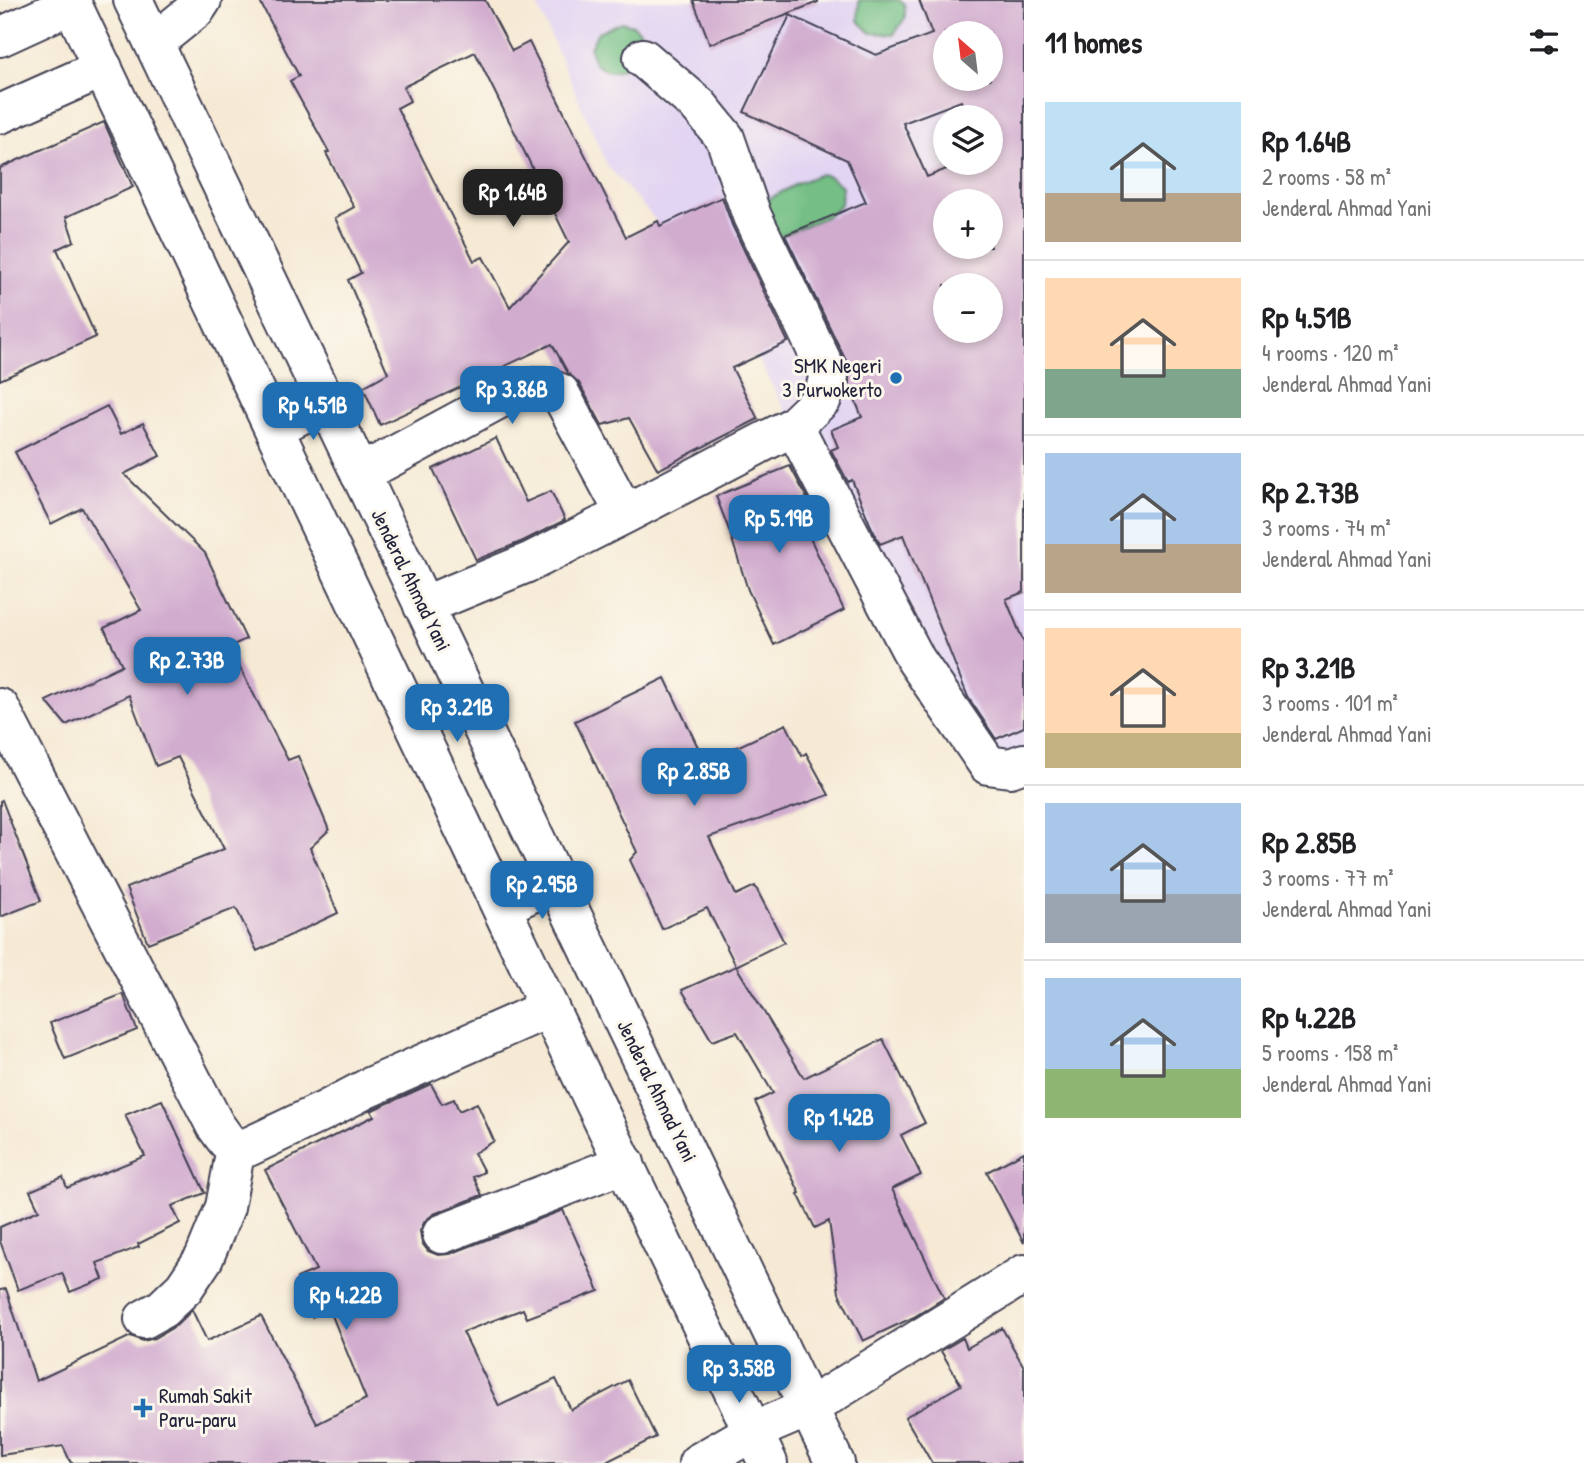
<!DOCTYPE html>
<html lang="en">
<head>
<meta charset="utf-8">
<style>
	body { margin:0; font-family:"Patrick Hand",sans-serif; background:#f2f2f2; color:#202124; height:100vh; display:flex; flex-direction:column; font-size:26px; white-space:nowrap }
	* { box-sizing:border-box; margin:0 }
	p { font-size:23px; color:#757577 }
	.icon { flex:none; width:38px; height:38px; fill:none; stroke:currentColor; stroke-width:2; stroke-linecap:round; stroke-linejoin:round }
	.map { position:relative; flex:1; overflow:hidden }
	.details { display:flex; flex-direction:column; background:#fff; width:560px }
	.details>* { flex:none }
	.needle { width:46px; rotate:332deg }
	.fabs { position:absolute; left:933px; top:21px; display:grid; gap:14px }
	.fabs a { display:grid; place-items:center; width:70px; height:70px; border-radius:50%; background:#fff; box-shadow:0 4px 10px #0003; font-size:35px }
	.price { position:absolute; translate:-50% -60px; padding:0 16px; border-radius:14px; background:#1f6fb2; color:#fff; font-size:23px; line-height:46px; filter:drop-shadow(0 2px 4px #0008) }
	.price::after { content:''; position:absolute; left:50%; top:42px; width:21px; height:16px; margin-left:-10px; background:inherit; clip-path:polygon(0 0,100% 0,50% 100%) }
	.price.on { background:#222; color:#fff }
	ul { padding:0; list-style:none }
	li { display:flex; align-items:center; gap:21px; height:175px; padding:0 21px }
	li+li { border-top:2px solid #e0e0e0 }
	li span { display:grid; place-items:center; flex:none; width:196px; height:140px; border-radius:0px; color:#555 }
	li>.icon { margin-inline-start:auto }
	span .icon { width:84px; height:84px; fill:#fffc; stroke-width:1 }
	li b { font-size:30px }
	h2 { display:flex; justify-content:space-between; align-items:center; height:84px; padding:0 21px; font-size:30px }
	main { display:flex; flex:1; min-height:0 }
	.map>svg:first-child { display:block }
	.built { fill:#e2d4f3; fill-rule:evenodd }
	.forest { fill:#74bf86; stroke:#4b7060; stroke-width:2 }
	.building { fill:#d1accf; fill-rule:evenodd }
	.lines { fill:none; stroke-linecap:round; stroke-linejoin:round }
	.minor-casing { stroke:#424052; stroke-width:42 }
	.major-casing { stroke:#424052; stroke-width:42 }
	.minor { stroke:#fff; stroke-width:38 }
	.major { stroke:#fff; stroke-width:38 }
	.poi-dot { fill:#1f6fb2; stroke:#fbf7ec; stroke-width:2.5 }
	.labels { text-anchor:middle; stroke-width:6; stroke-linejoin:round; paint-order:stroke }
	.poi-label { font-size:21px; fill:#22223b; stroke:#fbf7ec; text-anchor:end }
	.street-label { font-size:21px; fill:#22223b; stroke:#fbf7ec }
</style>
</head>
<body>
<main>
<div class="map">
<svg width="1024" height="1463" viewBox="0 0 1024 1463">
	<rect width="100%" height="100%" fill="#fbf7ec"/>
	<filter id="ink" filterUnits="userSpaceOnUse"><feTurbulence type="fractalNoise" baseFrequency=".0143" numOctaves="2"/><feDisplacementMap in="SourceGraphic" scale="14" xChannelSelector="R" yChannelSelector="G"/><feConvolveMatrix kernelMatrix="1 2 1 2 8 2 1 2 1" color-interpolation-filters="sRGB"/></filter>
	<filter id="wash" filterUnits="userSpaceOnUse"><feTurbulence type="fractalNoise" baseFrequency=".00686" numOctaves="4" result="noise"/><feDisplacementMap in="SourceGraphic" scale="28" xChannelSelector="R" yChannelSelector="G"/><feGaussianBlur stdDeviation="1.57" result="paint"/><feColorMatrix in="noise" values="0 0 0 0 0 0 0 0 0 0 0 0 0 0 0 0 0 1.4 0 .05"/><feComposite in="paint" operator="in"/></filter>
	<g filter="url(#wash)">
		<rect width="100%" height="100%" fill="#f6ead5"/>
		<path class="built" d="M 535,0 L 1024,0 L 1024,763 L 988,765 L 802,441 L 731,309 L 708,280 L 607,165 ZM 945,33 L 990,33 L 990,79 L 945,79 ZM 945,117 L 990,117 L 990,163 L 945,163 ZM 945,201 L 990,201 L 990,247 L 945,247 ZM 945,285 L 990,285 L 990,331 L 945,331 Z"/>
		<path class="forest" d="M 859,0 L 899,0 L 905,5 L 905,18 L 894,34 L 871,33 L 858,20 Z
			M 621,22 L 633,25 L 640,31 C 642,49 628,75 606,70 C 602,69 599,66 595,64 L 590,48 L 598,32 Z
			M 821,174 L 830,177 L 842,186 L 841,205 L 826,217 L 778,237 L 760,204 L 798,183 Z"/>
		<g id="blocks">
			<path class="building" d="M 259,0 L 485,0 L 512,51 L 529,42 L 626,237 L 658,221 L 660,226 L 722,197 L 732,225 L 788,342 L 732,368 L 758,419 L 658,470 L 629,418 L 602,425 L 579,383 L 568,373 L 552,344 L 380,425 L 363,387 L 388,373 L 348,280 L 361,273 L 335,218 L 354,207 L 326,153 L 329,152 L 290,81 L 299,76 ZM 475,52 L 569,242 L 510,307 L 483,257 L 474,261 L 397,108 L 410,101 L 403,87 Z
				M 693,0 L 818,0 L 818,2 L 710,44 Z
				M 919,0 L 1024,0 L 1024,592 L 1006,599 L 1024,643 L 1024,727 L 996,739 L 968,697 L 903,535 L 880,544 L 870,524 L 852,480 L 848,482 L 831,450 L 838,447 L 831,430 L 862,417 L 849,385 L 849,367 L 785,235 L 866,202 L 847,160 L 744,112 L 790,15 L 876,55 L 932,34 ZM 945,33 L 990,33 L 990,79 L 945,79 ZM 961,101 L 967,117 L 990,117 L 990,163 L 961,163 L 927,177 L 903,123 ZM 945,201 L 990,201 L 990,247 L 945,247 ZM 945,285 L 990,285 L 990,331 L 945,331 Z
				M 104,122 L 133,187 L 66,217 L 74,241 L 57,249 L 96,337 L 0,380 L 0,168 Z
				M 107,406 L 121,434 L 143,423 L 160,456 L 124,474 L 205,553 L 246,639 L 229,647 L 288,760 L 298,756 L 329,830 L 310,848 L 338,913 L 257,951 L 236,908 L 148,943 L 126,888 L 224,849 L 178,757 L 156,766 L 129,695 L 66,725 L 46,701 L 122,665 L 104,628 L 141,610 L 82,508 L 51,524 L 15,452 Z
				M 496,438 L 526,502 L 551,491 L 565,520 L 523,541 L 476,560 L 433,469 Z
				M 790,466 L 807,498 L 794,504 L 844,610 L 774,645 L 748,590 L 729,530 L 716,496 Z
				M 665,678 L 705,762 L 786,724 L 802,756 L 806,753 L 829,795 L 709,837 L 736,895 L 755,886 L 784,942 L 736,966 L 707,908 L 662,929 L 630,860 L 637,852 L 575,721 Z
				M 2,800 L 41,901 L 0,917 L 0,801 Z
				M 736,966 L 804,1078 L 883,1039 L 925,1123 L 901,1135 L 921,1175 L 892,1189 L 944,1298 L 914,1317 L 863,1341 L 839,1293 L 829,1221 L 815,1228 L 798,1194 L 800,1193 L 755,1102 L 773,1093 L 737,1032 L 712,1041 L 682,990 Z
				M 123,994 L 137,1030 L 65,1059 L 50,1023 Z
				M 431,1084 L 442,1104 L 454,1099 L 459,1111 L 477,1103 L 494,1141 L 474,1153 L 484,1172 L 473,1177 L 482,1195 L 434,1214 L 425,1221 L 420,1231 L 422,1243 L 428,1251 L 438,1255 L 450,1254 L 563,1210 L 599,1291 L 527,1318 L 523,1309 L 463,1332 L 499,1406 L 556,1379 L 571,1410 L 628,1380 L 656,1437 L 604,1463 L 71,1463 L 63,1446 L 0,1455 L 0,1290 L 6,1289 L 36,1381 L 131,1336 L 143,1341 L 155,1338 L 177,1325 L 192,1310 L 207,1341 L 261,1316 L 317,1424 L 366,1399 L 329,1308 L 312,1317 L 297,1278 L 316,1270 L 265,1170 L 374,1116 L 371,1111 L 377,1108 Z
				M 162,1100 L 205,1193 L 172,1206 L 180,1223 L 138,1244 L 139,1247 L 97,1263 L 103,1279 L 70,1292 L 62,1273 L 18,1290 L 0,1241 L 0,1227 L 39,1210 L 30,1191 L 63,1177 L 67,1188 L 145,1156 L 125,1115 Z
				M 1024,1152 L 1024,1243 L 987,1172 Z
				M 1002,1328 L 1024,1367 L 1024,1463 L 932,1463 L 905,1417 L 961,1385 L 941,1351 L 963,1338 L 967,1348 Z"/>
		</g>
	</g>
	<g filter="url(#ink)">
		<use href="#blocks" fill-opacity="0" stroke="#424052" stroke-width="2"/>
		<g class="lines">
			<g class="minor-casing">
				<path id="minor" d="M 0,37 L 72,4
					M 154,43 L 196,9 L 202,0
					M 643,58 L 699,106 L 725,138 L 752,216 L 829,376 L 822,399 L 794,426
					M 0,114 L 103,68
					M 274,428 L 326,402
					M 360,474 L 518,389 L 542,386 L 560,393 L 625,514
					M 423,606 L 532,561 L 625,514 L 794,426 L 916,660 L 988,765 L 1010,768 L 1024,763
					M 0,708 L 215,1125 C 227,1140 227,1149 248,1147 L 324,1111 L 368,1088 L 549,1008
					M 502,907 L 556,881
					M 442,1234 L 625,1163
					M 144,1319 L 162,1309 L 184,1288 L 204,1258 L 225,1207 L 236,1148
					M 698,1463 L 754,1431 L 810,1407 L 1024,1274"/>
			</g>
			<g class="major-casing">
				<path id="major" d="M 70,0 L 549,1008 L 768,1463
					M 133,0 L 835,1463"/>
			</g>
			<use href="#minor" class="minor"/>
			<use href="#major" class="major"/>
		</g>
	</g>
	<g class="poi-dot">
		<circle cx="896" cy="378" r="7"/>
		<path d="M139.5 1397.5h7v7h7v7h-7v7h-7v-7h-7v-7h7z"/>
	</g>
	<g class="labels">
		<g class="poi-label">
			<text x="882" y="373">SMK Negeri<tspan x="882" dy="24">3 Purwokerto</tspan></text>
			<text x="159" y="1403" text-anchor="start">Rumah Sakit<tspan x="159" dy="24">Paru-paru</tspan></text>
		</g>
		<g class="street-label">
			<text transform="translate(411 580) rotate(64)" y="7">Jenderal Ahmad Yani</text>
			<text transform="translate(657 1091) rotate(64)" y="7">Jenderal Ahmad Yani</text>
		</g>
	</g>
</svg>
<div class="fabs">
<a><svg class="needle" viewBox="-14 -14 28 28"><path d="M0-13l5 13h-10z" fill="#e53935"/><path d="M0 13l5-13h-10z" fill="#757577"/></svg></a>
<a><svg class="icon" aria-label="layers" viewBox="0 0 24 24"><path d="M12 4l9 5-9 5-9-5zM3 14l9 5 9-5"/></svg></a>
<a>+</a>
<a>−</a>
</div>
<b class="price on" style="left:513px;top:229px">Rp 1.64B</b>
<b class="price" style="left:512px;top:426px">Rp 3.86B</b>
<b class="price" style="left:313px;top:442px">Rp 4.51B</b>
<b class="price" style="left:779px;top:555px">Rp 5.19B</b>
<b class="price" style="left:187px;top:697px">Rp 2.73B</b>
<b class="price" style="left:457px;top:744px">Rp 3.21B</b>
<b class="price" style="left:694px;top:808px">Rp 2.85B</b>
<b class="price" style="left:542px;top:921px">Rp 2.95B</b>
<b class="price" style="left:839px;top:1154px">Rp 1.42B</b>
<b class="price" style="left:346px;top:1332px">Rp 4.22B</b>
<b class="price" style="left:739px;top:1405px">Rp 3.58B</b>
</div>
<section class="details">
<h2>11 homes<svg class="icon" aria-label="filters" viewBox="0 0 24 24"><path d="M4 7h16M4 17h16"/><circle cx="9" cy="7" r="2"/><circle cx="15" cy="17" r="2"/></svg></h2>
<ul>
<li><span style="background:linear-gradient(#bfe0f5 65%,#b9a48a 0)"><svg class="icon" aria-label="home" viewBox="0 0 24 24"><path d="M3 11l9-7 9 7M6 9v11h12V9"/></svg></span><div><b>Rp 1.64B</b><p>2 rooms · 58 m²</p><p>Jenderal Ahmad Yani</p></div></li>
<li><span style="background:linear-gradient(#ffd9b3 65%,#7fa58c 0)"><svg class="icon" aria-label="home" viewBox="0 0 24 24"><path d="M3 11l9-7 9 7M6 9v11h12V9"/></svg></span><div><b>Rp 4.51B</b><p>4 rooms · 120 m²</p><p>Jenderal Ahmad Yani</p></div></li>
<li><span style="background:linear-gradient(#a9c7e8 65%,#b9a48a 0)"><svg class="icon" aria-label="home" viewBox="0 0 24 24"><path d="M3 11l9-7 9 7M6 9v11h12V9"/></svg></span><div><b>Rp 2.73B</b><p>3 rooms · 74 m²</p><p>Jenderal Ahmad Yani</p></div></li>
<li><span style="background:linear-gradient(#ffd9b3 75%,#c2b280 0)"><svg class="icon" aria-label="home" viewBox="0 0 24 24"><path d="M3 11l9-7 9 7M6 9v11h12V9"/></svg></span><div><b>Rp 3.21B</b><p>3 rooms · 101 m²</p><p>Jenderal Ahmad Yani</p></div></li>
<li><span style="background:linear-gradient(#a9c7e8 65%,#9aa5b1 0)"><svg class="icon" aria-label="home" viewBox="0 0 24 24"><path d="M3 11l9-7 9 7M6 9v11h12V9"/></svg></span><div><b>Rp 2.85B</b><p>3 rooms · 77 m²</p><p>Jenderal Ahmad Yani</p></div></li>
<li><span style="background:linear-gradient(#a9c7e8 65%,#8fb573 0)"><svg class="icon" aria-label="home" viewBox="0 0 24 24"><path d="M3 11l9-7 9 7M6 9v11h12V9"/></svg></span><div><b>Rp 4.22B</b><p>5 rooms · 158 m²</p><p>Jenderal Ahmad Yani</p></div></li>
</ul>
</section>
</main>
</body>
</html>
